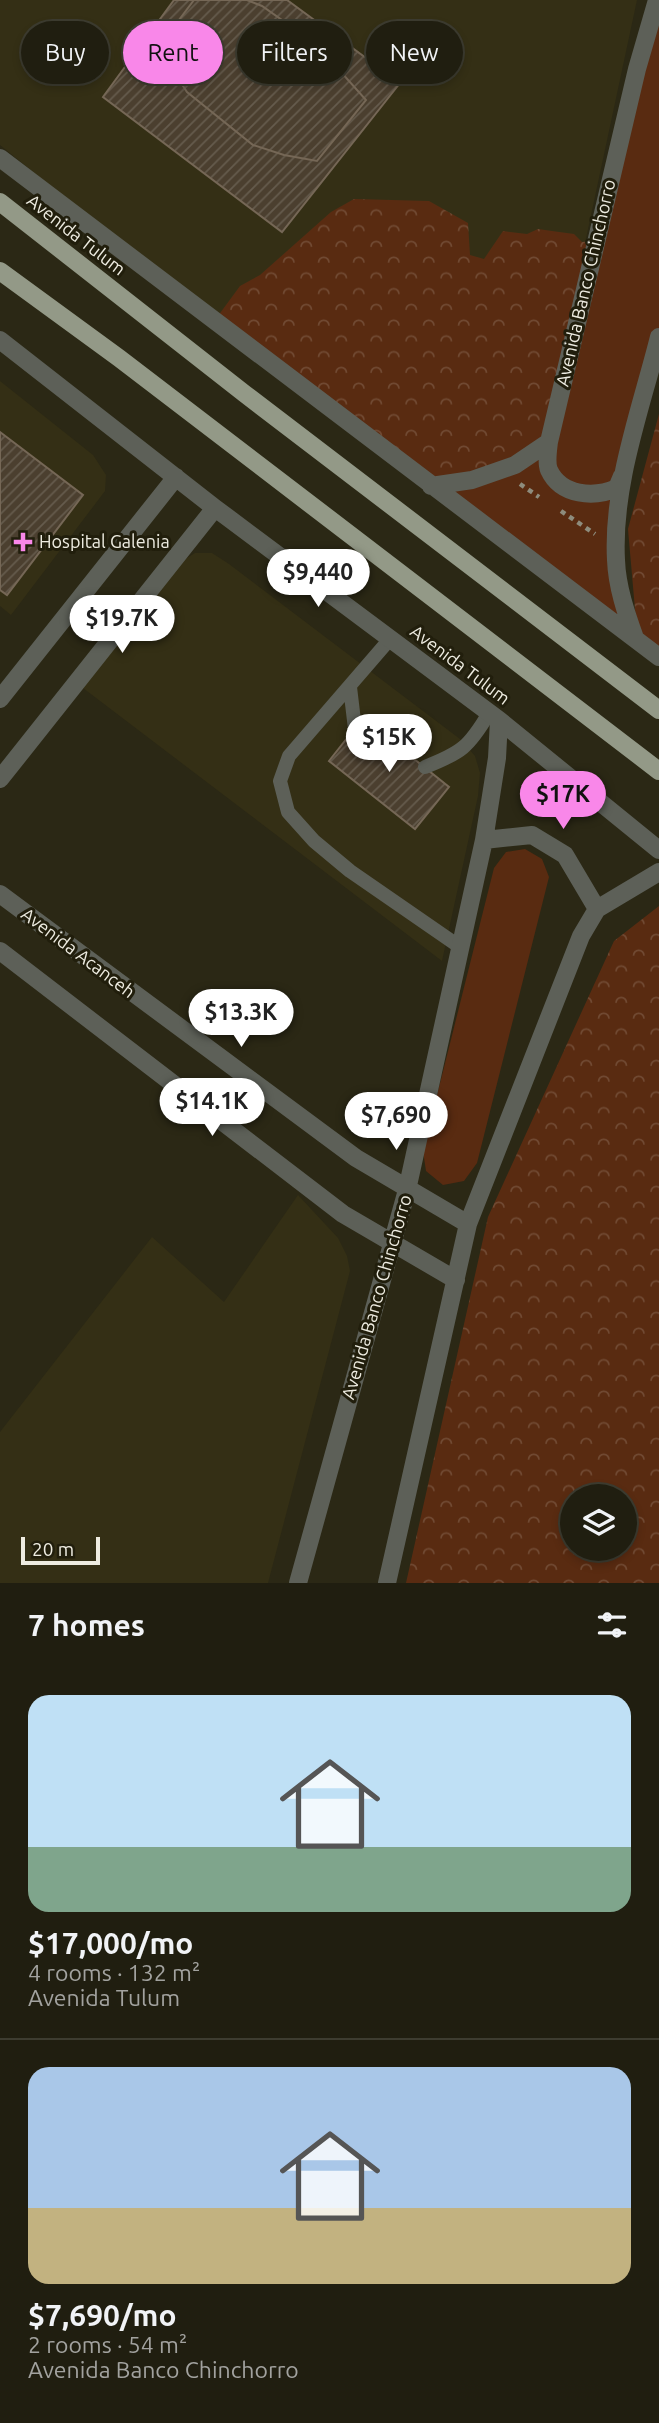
<!DOCTYPE html>
<html lang="en">
<head>
<meta charset="utf-8">
<style>
	body { margin:0; font-family:Ubuntu,sans-serif; background:#2d2b1e; color:#f1f3f6; height:100vh; display:flex; flex-direction:column; font-size:26px; white-space:nowrap }
	* { box-sizing:border-box; margin:0 }
	p { font-size:23px; color:#a2a29f }
	.icon { flex:none; width:38px; height:38px; fill:none; stroke:currentColor; stroke-width:2; stroke-linecap:round; stroke-linejoin:round }
	.map { position:relative; height:1583px; overflow:hidden }
	.sheet { display:flex; flex-direction:column; background:#201e10; flex:1 }
	.sheet>* { flex:none }
	.guide { position:absolute; left:21px; top:21px; width:618px; height:63px; display:flex; gap:14px }
	.tools { position:absolute; left:560px; top:1484px; display:grid; gap:14px }
	.tools a { display:grid; place-items:center; width:77px; height:77px; border-radius:50%; background:#201e10; box-shadow:0 4px 10px #0003,0 0 0 2px #3d3c30; font-size:35px }
	.scale { position:absolute; left:21px; bottom:18px; width:79px; box-sizing:border-box; padding-left:7px; border:4px solid #eeece1; border-top:0; font-size:19px; line-height:24px; white-space:nowrap; color:#eeece1; -webkit-text-stroke:5px #211e0c; paint-order:stroke }
	.price { position:absolute; translate:-50% -60px; padding:0 16px; border-radius:24px; background:#fff; color:#222; font-size:23px; line-height:46px; filter:drop-shadow(0 2px 4px #0008) }
	.price::after { content:''; position:absolute; left:50%; top:42px; width:21px; height:16px; margin-left:-10px; background:inherit; clip-path:polygon(0 0,100% 0,50% 100%) }
	.price.on { background:#f987e9; color:#111 }
	ul { padding:0; list-style:none }
	li { display:grid; align-content:center; gap:14px; height:371px; padding:0 28px }
	li+li { border-top:2px solid #3d3c30 }
	li span { display:grid; place-items:center; height:217px; border-radius:21px; color:#555 }
	li>.icon { margin-inline-start:auto }
	span .icon { width:126px; height:126px; fill:#fffc; stroke-width:1 }
	li b { font-size:30px }
	h2 { display:flex; justify-content:space-between; align-items:center; height:84px; padding:0 28px; font-size:30px }
	.chip { padding:0 24px; border-radius:32px; background:#201e10; box-shadow:0 4px 10px #0003,0 0 0 2px #3d3c30; font-size:24px; line-height:63px }
	.chip.on { background:#f987e9; color:#111 }
	.map>svg:first-child { display:block }
	.built { fill:#342f15 }
	.forest { fill:url(#forest-crowns); fill-rule:evenodd }
	.green { fill:#592b11 }
	.building { fill:url(#building-hatch); stroke:#756756; stroke-width:2 }
	.lines { fill:none; stroke-linecap:round; stroke-linejoin:round }
	.path { stroke:#8e8c7d; stroke-width:4.5; stroke-dasharray:5 5; stroke-linecap:butt }
	.service { stroke:#5d6058; stroke-width:14 }
	.tertiary { stroke:#5d6058; stroke-width:18 }
	.primary { stroke:#939987; stroke-width:18 }
	.poi-dot { fill:#f987e9; stroke:#211e0c; stroke-width:2.5 }
	.labels { text-anchor:middle; stroke-width:6; stroke-linejoin:round; paint-order:stroke }
	.street-label { font-size:18px; fill:#eeece1; stroke:#211e0c }
	.poi-label { font-size:18px; fill:#eeece1; stroke:#211e0c; text-anchor:start }
</style>
</head>
<body>
<div class="map">
<svg width="659" height="1583" viewBox="0 0 659 1583">
	<defs>
		<pattern id="forest-crowns" width="20" height="18" patternUnits="userSpaceOnUse" patternTransform="scale(1.75)"><rect width="20" height="18" fill="#592b11"/><path d="M2 6a3 3 0 1 1 6 0M12 15a3 3 0 1 1 6 0" fill="none" stroke="#714a33"/></pattern>
		<pattern id="building-hatch" width="6" height="6" patternUnits="userSpaceOnUse" patternTransform="scale(1.75)"><rect width="6" height="6" fill="#4b3f2f"/><path d="M-1 1l2-2M0 6l6-6M5 7l2-2" fill="none" stroke="#655b4d"/></pattern>
	</defs>
	<rect width="100%" height="100%" fill="#2b2815"/>
	<path class="built" d="M 0,0 L 637,0 L 547,421 L 215,320 L 0,145 Z
		M 0,381 L 93,455 L 106,475 L 105,491 L 11,615 L 0,606 Z
		M 195,553 L 212,553 L 229,564 L 460,739 L 475,756 L 480,773 L 478,796 L 442,961 L 83,688 L 179,563 Z
		M 298,1195 L 338,1238 L 347,1256 L 350,1271 L 268,1583 L 0,1583 L 0,1432 L 152,1237 L 224,1302 Z"/>
	<path class="forest" d="M 354,199 L 429,201 L 468,223 L 470,255 L 484,259 L 503,231 L 527,234 L 538,229 L 552,231 L 574,234 L 582,242 L 594,241 L 548,442 L 502,468 L 431,485 L 215,320 L 240,286 L 260,275 L 331,212 Z
		M 659,414 L 659,647 L 637,632 L 628,529 Z
		M 659,906 L 659,1583 L 406,1583 L 488,1217 L 614,941 ZM 572,1496 L 625,1496 L 625,1549 L 572,1549 Z"/>
	<path class="green" d="M 659,0 L 659,337 L 616,525 L 635,638 L 431,486 L 472,480 L 549,442 Z
		M 525,849 L 542,859 L 549,877 L 477,1163 L 464,1181 L 443,1185 L 426,1171 L 423,1151 L 494,868 L 506,852 Z"/>
	<path class="building" d="M 174,0 L 287,0 L 400,83 L 282,232 L 103,97 Z
		M 194,0 L 247,0 L 262,6 L 316,44 L 366,100 L 317,161 L 284,155 L 253,145 L 187,92 L 170,66 L 161,44 Z
		M 0,432 L 83,495 L 7,595 L 0,590 Z
		M 363,718 L 449,787 L 415,829 L 329,761 Z"/>
	<g class="lines">
		<path class="path" d="M 520,484 L 539,497
			M 561,511 L 595,534"/>
		<path class="service" d="M 390,639 L 289,756 L 280,781 L 288,812 L 314,841 L 350,871 L 460,947
			M 350,687 L 355,729
			M 425,767 C 461,753 469,747 489,713"/>
		<path class="tertiary" d="M 0,158 L 659,657
			M 0,340 L 215,508 L 499,720 L 659,850
			M 549,442 C 548,450 546,463 549,470 C 561,496 594,498 617,488 L 622,476
			M 431,486 L 472,480 L 515,465 L 549,442 L 637,69 L 657,0
			M 635,638 C 626,613 617,587 616,560 C 612,485 641,409 659,337
			M 0,699 L 176,477
			M 0,779 L 215,508
			M 484,840 L 532,835 L 565,855 L 597,909
			M 0,894 L 356,1158 L 468,1224
			M 0,951 L 343,1214 L 456,1280
			M 298,1583 L 407,1190 L 484,840 L 497,758 L 499,720
			M 387,1583 L 468,1224 L 581,936 L 597,909 L 659,872"/>
		<path class="primary" d="M 0,202 L 245,394 L 659,710
			M 0,271 L 119,358 L 659,771"/>
	</g>
	<path class="poi-dot" d="M19.5 531.5h7v7h7v7h-7v7h-7v-7h-7v-7h7z"/>
	<g class="labels">
		<g class="street-label">
			<text transform="translate(76 235) rotate(38)" y="6">Avenida Tulum</text>
			<text transform="translate(586 283) rotate(-77)" y="6">Avenida Banco Chinchorro</text>
			<text transform="translate(460 665) rotate(37)" y="6">Avenida Tulum</text>
			<text transform="translate(78 953) rotate(37)" y="6">Avenida Acanceh</text>
			<text transform="translate(377 1297) rotate(-74)" y="6">Avenida Banco Chinchorro</text>
		</g>
		<g class="poi-label">
			<text x="39" y="548">Hospital Galenia</text>
		</g>
	</g>
</svg>
<div class="tools">
<a><svg class="icon" aria-label="layers" viewBox="0 0 24 24"><path d="M12 4l9 5-9 5-9-5zM3 14l9 5 9-5"/></svg></a>
</div>
<div class="scale">20 m</div>
<b class="price" style="left:318px;top:609px">$9,440</b>
<b class="price" style="left:122px;top:655px">$19.7K</b>
<b class="price" style="left:389px;top:774px">$15K</b>
<b class="price on" style="left:563px;top:831px">$17K</b>
<b class="price" style="left:241px;top:1049px">$13.3K</b>
<b class="price" style="left:212px;top:1138px">$14.1K</b>
<b class="price" style="left:396px;top:1152px">$7,690</b>
<div class="guide">
<a class="chip">Buy</a>
<a class="chip on">Rent</a>
<a class="chip">Filters</a>
<a class="chip">New</a>
</div>
</div>
<section class="sheet">
<h2>7 homes<svg class="icon" aria-label="filters" viewBox="0 0 24 24"><path d="M4 7h16M4 17h16"/><circle cx="9" cy="7" r="2"/><circle cx="15" cy="17" r="2"/></svg></h2>
<ul>
<li><span style="background:linear-gradient(#bfe0f5 70%,#7fa58c 0)"><svg class="icon" aria-label="home" viewBox="0 0 24 24"><path d="M3 11l9-7 9 7M6 9v11h12V9"/></svg></span><div><b>$17,000/mo</b><p>4 rooms · 132 m²</p><p>Avenida Tulum</p></div></li>
<li><span style="background:linear-gradient(#a9c7e8 65%,#c2b280 0)"><svg class="icon" aria-label="home" viewBox="0 0 24 24"><path d="M3 11l9-7 9 7M6 9v11h12V9"/></svg></span><div><b>$7,690/mo</b><p>2 rooms · 54 m²</p><p>Avenida Banco Chinchorro</p></div></li>
</ul>
</section>
</body>
</html>
